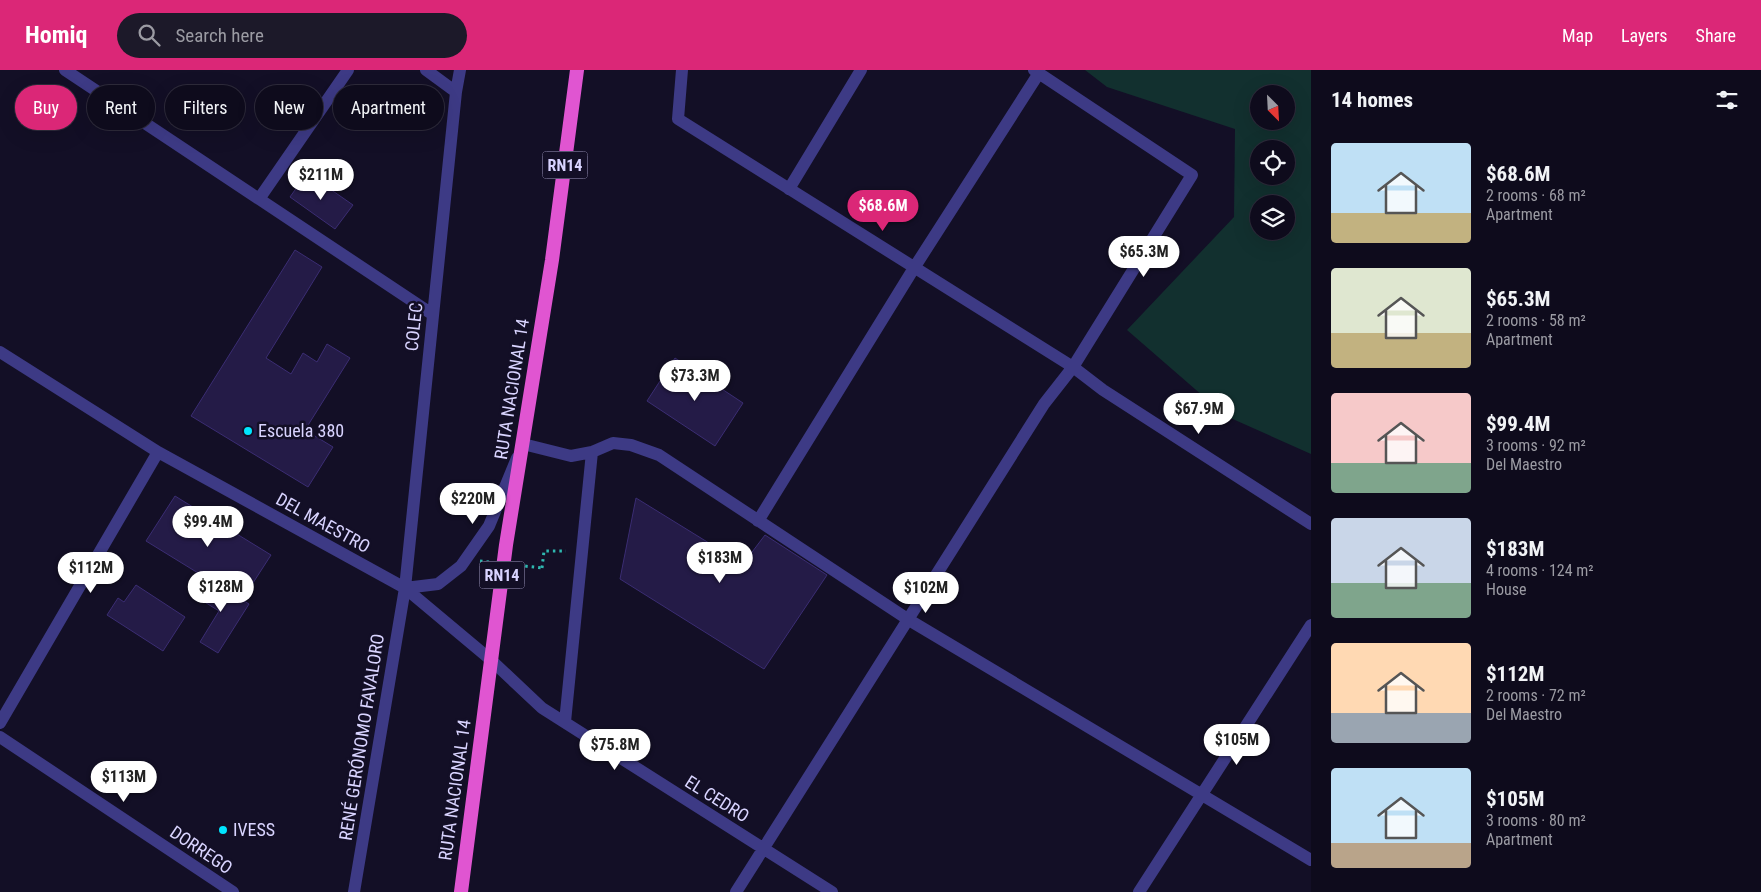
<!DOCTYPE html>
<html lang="en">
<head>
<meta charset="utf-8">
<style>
	body { margin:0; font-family:"Roboto Condensed",sans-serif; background:#1c1929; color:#f1f3f6; height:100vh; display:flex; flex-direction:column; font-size:19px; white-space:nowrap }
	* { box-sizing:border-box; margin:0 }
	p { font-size:16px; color:#9b9ba3 }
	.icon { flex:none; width:28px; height:28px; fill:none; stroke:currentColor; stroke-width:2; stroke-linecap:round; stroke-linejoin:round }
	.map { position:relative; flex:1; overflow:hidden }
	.details { display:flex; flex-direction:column; background:#0e0b1c; width:450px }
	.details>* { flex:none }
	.guide { position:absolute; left:15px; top:15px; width:475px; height:45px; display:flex; gap:10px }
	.needle { width:32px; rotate:156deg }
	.tools { position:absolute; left:1250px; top:15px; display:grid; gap:10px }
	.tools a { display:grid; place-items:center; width:45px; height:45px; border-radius:50%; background:#0e0b1c; box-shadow:0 5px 20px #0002,0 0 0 1px #2e2b3b; font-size:25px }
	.price { position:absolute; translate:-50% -42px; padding:0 11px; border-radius:18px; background:#fff; color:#222; font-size:16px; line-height:32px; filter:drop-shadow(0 1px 2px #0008) }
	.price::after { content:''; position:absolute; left:50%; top:30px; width:15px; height:11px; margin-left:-8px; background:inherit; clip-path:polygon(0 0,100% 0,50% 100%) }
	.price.active { background:#db2777; color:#fff }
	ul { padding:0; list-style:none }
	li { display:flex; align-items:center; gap:15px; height:125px; padding:0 20px }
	li span { display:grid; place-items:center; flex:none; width:140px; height:100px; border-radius:5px; color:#555 }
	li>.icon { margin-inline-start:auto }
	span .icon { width:60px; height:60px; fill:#fffc; stroke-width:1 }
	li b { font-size:21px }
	h2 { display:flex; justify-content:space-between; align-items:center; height:60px; padding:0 20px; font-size:21px }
	.chip { padding:0 18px; border-radius:22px; background:#0e0b1c; box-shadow:0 5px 20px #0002,0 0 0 1px #2e2b3b; font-size:18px; line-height:45px }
	.chip.active { background:#db2777; color:#fff }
	header { display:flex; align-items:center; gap:30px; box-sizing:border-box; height:70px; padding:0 25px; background:#db2777; color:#fff }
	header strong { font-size:24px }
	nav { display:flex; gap:28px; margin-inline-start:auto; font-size:18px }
	.search { width:350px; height:45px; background:#1c1929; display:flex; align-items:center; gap:12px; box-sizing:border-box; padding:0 18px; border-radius:28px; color:#9b9ba3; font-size:19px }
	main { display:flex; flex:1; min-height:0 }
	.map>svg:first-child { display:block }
	.green { fill:#12302f; fill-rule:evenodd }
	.building { fill:#241b47; stroke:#3b2d73 }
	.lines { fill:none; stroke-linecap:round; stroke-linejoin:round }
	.path { stroke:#2fb8b0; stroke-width:3; stroke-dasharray:2.5 4; stroke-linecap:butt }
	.minor { stroke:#3d3a85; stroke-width:12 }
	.trunk { stroke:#e055d1; stroke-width:14 }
	.path-bridge { stroke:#2fb8b0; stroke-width:3; stroke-dasharray:2.5 4; stroke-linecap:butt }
	.poi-dot { fill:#00e5ff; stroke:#130f26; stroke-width:2 }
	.labels { text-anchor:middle; stroke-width:5; stroke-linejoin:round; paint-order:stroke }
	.shield { fill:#130f26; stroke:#9e99be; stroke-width:1 }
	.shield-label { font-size:16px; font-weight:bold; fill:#d9d4ff }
	.street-label { font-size:18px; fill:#d9d4ff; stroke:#130f26 }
	.poi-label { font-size:18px; fill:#d9d4ff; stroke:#130f26; text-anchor:start }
</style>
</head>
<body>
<header>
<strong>Homiq</strong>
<div class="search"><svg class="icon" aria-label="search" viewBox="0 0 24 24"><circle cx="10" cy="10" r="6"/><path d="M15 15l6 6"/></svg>Search here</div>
<nav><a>Map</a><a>Layers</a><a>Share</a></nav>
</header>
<main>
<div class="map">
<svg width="1311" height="822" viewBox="0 0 1311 822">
	<rect width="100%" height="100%" fill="#130f26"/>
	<path class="green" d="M 1085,0 L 1311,0 L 1311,384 L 1226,346 L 1127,260 L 1234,147 L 1235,59 L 1107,17 ZM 1259,24 L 1286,24 L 1286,51 L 1259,51 ZM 1259,79 L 1286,79 L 1286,106 L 1259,106 ZM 1259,134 L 1286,134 L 1286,161 L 1259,161 Z"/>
	<path class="building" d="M 307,103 L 353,135 L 335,159 L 290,127 Z
		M 295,180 L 322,197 L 266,288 L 291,304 L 303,283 L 317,292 L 327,274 L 350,288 L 305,360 L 333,377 L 308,417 L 191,346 Z
		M 675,288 L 743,333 L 715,376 L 647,331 Z
		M 175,426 L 271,485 L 242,530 L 146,471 Z
		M 636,428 L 743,494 L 765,465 L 827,505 L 764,599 L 620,509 Z
		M 207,508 L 249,534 L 218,583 L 200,572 L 219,541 L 195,526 Z
		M 136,515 L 185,547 L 163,581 L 107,545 L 118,528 L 124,532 Z"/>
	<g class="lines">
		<path class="path" d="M 542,498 L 544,481 L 566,481"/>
		<path class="minor" d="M 65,0 L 432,244
			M 426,0 L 456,22
			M 682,0 L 678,49 L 1073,297 L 1103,320 L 1311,454
			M 789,119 L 861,0
			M 259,129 L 348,0
			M 0,282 L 158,382 L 405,518 L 491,590 L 542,638 L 832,822
			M 523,374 L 571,386 L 592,382 L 613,373 L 631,375 L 659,385 L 909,550 L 1311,790
			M 758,451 L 914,198 L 1039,3
			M 405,518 L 438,514 L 461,496 L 489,456 L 517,388
			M 565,652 L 592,382
			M 0,653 L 158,382
			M 0,667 L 233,822
			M 354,822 L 405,518 L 456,22 L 460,0
			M 736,822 L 1044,334 L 1073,297 L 1192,105 L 1034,0
			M 1139,822 L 1311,555"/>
		<path class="trunk" d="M 461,822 L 506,475 L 552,190 L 577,0"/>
		<path class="path-bridge" d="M 480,491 L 542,498"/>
	</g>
	<g class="poi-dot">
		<circle cx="248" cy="361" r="5"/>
		<circle cx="223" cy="760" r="5"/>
	</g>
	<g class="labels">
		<g class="shield">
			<rect x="542.5" y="81.5" width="45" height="27" rx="4"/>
			<rect x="479.5" y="491.5" width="45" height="27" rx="4"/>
		</g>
		<g class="shield-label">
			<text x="565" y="101">RN14</text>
			<text x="502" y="511">RN14</text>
		</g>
		<g class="street-label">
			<text transform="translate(414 257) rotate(-84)" y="6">COLEC</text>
			<text transform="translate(512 319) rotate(-81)" y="6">RUTA NACIONAL 14</text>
			<text transform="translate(323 453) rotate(29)" y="6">DEL MAESTRO</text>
			<text transform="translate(362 667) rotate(-81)" y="6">RENÉ GERÓNOMO FAVALORO</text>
			<text transform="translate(455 720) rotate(-82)" y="6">RUTA NACIONAL 14</text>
			<text transform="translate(717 729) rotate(32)" y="6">EL CEDRO</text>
			<text transform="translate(201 780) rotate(34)" y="6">DORREGO</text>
		</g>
		<g class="poi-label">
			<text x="258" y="367">Escuela 380</text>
			<text x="233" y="766">IVESS</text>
		</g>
	</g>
</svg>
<div class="tools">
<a><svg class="needle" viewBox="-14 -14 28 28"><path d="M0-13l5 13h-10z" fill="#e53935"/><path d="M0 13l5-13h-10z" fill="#9b9ba3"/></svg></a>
<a><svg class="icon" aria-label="locate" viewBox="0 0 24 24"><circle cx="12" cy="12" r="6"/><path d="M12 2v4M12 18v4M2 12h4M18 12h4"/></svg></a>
<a><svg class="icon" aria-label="layers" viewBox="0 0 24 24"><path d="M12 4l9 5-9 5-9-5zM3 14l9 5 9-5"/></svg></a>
</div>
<b class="price" style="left:321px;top:131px">$211M</b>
<b class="price active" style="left:883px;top:162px">$68.6M</b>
<b class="price" style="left:1144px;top:208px">$65.3M</b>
<b class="price" style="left:695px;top:332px">$73.3M</b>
<b class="price" style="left:1199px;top:365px">$67.9M</b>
<b class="price" style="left:473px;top:455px">$220M</b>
<b class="price" style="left:208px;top:478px">$99.4M</b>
<b class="price" style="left:720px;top:514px">$183M</b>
<b class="price" style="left:91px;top:524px">$112M</b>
<b class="price" style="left:221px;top:543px">$128M</b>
<b class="price" style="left:926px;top:544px">$102M</b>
<b class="price" style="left:1237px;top:696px">$105M</b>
<b class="price" style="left:615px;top:701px">$75.8M</b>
<b class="price" style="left:124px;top:733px">$113M</b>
<div class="guide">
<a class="chip active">Buy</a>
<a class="chip">Rent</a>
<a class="chip">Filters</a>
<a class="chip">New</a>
<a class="chip">Apartment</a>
</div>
</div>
<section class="details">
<h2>14 homes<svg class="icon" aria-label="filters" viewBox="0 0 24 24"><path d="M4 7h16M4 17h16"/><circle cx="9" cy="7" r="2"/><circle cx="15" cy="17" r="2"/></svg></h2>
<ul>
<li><span style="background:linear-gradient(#bfe0f5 70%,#c2b280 0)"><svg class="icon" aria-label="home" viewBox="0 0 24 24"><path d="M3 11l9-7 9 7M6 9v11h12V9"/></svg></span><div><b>$68.6M</b><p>2 rooms · 68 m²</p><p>Apartment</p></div></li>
<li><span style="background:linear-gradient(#dfe7d0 65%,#c2b280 0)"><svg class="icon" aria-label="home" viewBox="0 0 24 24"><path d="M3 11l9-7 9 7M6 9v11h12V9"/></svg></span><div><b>$65.3M</b><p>2 rooms · 58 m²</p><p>Apartment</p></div></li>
<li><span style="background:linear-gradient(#f6c9c9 70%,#7fa58c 0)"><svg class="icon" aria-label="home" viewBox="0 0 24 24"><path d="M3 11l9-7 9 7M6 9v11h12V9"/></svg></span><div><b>$99.4M</b><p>3 rooms · 92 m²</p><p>Del Maestro</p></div></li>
<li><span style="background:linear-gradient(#c9d6e8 65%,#7fa58c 0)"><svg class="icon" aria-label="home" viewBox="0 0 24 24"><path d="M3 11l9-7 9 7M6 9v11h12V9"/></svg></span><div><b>$183M</b><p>4 rooms · 124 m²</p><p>House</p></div></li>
<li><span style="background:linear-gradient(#ffd9b3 70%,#9aa5b1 0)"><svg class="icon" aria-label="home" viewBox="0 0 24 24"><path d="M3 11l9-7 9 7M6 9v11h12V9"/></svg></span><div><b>$112M</b><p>2 rooms · 72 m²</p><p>Del Maestro</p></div></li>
<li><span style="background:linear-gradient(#bfe0f5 75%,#b9a48a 0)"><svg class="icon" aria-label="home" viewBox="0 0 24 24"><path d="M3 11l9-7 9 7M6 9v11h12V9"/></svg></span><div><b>$105M</b><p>3 rooms · 80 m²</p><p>Apartment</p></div></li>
</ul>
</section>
</main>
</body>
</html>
